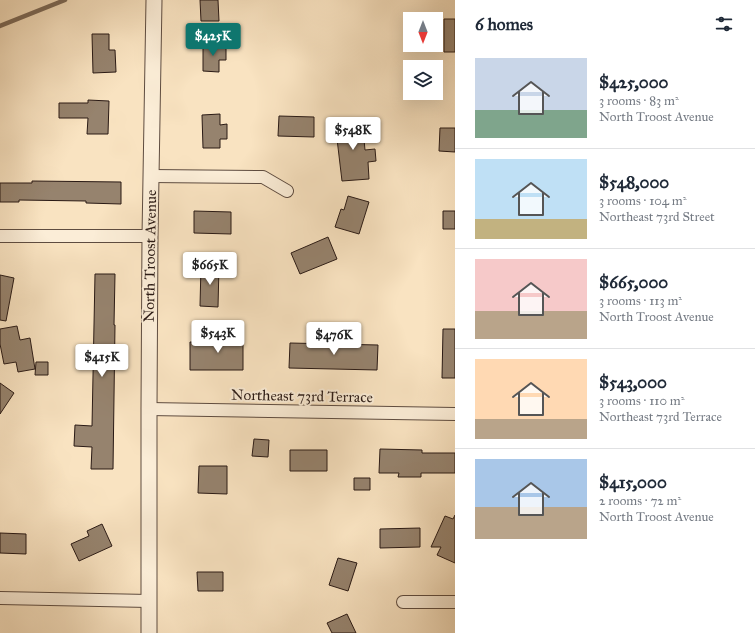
<!DOCTYPE html>
<html lang="en">
<head>
<meta charset="utf-8">
<style>
	body { margin:0; font-family:"IM FELL Great Primer",serif; background:#f6f6f7; color:#1f2937; height:100vh; display:flex; flex-direction:column; font-size:15px; white-space:nowrap }
	* { box-sizing:border-box; margin:0 }
	p { font-size:13px; color:#747a83 }
	.icon { flex:none; width:22px; height:22px; fill:none; stroke:currentColor; stroke-width:2; stroke-linecap:round; stroke-linejoin:round }
	.map { position:relative; flex:1; overflow:hidden }
	.details { display:flex; flex-direction:column; background:#fff; width:300px }
	.details>* { flex:none }
	.needle { width:26px; rotate:180deg }
	.fabs { position:absolute; left:403px; top:12px; display:grid; gap:8px }
	.fabs a { display:grid; place-items:center; width:40px; height:40px; border-radius:0px; background:#fff; box-shadow:0 4px 16px #0002; font-size:20px }
	.price { position:absolute; translate:-50% -34px; padding:0 9px; border-radius:4px; background:#fff; color:#222; font-size:13px; line-height:26px; filter:drop-shadow(0 1px 2px #0008) }
	.price::after { content:''; position:absolute; left:50%; top:24px; width:12px; height:9px; margin-left:-6px; background:inherit; clip-path:polygon(0 0,100% 0,50% 100%) }
	.price.current { background:#0f766e; color:#fff }
	ul { padding:0; list-style:none }
	li { display:flex; align-items:center; gap:12px; height:100px; padding:0 20px }
	li+li { border-top:1px solid #e0e1e3 }
	li span { display:grid; place-items:center; flex:none; width:112px; height:80px; border-radius:0px; color:#555 }
	li>.icon { margin-inline-start:auto }
	span .icon { width:48px; height:48px; fill:#fffc; stroke-width:1 }
	li b { font-size:17px }
	h2 { display:flex; justify-content:space-between; align-items:center; height:48px; padding:0 20px; font-size:17px }
	main { display:flex; flex:1; min-height:0 }
	.map>svg:first-child { display:block }
	.lines { fill:none; stroke-linecap:round; stroke-linejoin:round }
	.stream { stroke:#7c6a59; stroke-width:4.5 }
	.building { fill:#96836e; stroke:#2a1a15 }
	.minor-casing { stroke:#5e4c40; stroke-width:14 }
	.tertiary-casing { stroke:#5e4c40; stroke-width:17 }
	.minor { stroke:#fbedd7; stroke-width:12 }
	.tertiary { stroke:#fbedd7; stroke-width:15 }
	.labels { text-anchor:middle; stroke-width:4; stroke-linejoin:round; paint-order:stroke }
	.street-label { font-size:15px; fill:#2a1a15; stroke:#fbedd7 }
</style>
</head>
<body>
<main>
<div class="map">
<svg width="455" height="633" viewBox="0 0 455 633">
	<rect width="100%" height="100%" fill="#f9e3c1"/>
	<filter id="stains"><feTurbulence type="fractalNoise" baseFrequency=".005" numOctaves="4"/><feColorMatrix values="0 0 0 0 .2 0 0 0 0 .09 0 0 0 0 .02 0 0 0 .5 -.17"/></filter>
	<radialGradient id="worn" r=".72"><stop offset=".6" stop-color="#630" stop-opacity="0"/><stop offset="1" stop-color="#630" stop-opacity=".3"/></radialGradient>
	<g class="lines">
		<path class="stream" d="M 0,26 L 65,0"/>
	</g>
	<path class="building" d="M 200,0 L 218,0 L 219,21 L 201,21 Z
		M 444,19 L 455,19 L 455,52 L 444,52 Z
		M 92,34 L 109,34 L 109,50 L 115,50 L 116,72 L 93,73 Z
		M 203,45 L 226,46 L 226,60 L 219,60 L 219,72 L 203,71 Z
		M 88,100 L 109,101 L 108,134 L 87,134 L 88,118 L 59,118 L 59,103 L 88,103 Z
		M 220,114 L 220,125 L 227,124 L 227,139 L 220,139 L 220,148 L 203,148 L 202,115 Z
		M 279,116 L 314,117 L 314,137 L 278,136 Z
		M 362,119 L 365,150 L 375,149 L 376,161 L 368,162 L 369,179 L 342,181 L 335,122 Z
		M 440,128 L 455,128 L 455,152 L 439,151 Z
		M 32,181 L 121,182 L 121,204 L 86,203 L 86,201 L 19,200 L 19,202 L 0,202 L 0,183 L 32,183 Z
		M 348,196 L 369,202 L 359,234 L 335,227 L 341,209 L 344,210 Z
		M 194,211 L 231,212 L 231,234 L 194,233 Z
		M 443,211 L 455,211 L 455,229 L 443,229 Z
		M 328,237 L 337,259 L 300,274 L 291,253 Z
		M 201,266 L 219,266 L 218,307 L 200,306 Z
		M 95,274 L 115,274 L 114,325 L 115,325 L 113,469 L 91,469 L 92,447 L 74,446 L 75,425 L 92,426 Z
		M 0,275 L 14,278 L 6,321 L 0,320 Z
		M 17,326 L 20,340 L 30,338 L 35,369 L 18,372 L 16,362 L 4,364 L 0,344 L 0,329 Z
		M 443,329 L 455,329 L 455,378 L 442,378 Z
		M 206,336 L 243,336 L 243,370 L 190,370 L 190,342 L 205,342 Z
		M 290,343 L 378,345 L 377,370 L 289,368 Z
		M 36,362 L 48,362 L 48,375 L 35,375 Z
		M 0,383 L 14,393 L 0,414 Z
		M 254,439 L 269,440 L 268,457 L 252,456 Z
		M 380,449 L 422,450 L 422,453 L 455,453 L 455,473 L 421,473 L 421,477 L 398,477 L 399,473 L 379,473 Z
		M 290,450 L 327,450 L 327,471 L 290,471 Z
		M 199,466 L 227,466 L 227,494 L 198,493 Z
		M 354,478 L 370,478 L 370,490 L 354,490 Z
		M 455,515 L 455,563 L 437,555 L 441,547 L 431,547 L 445,516 L 453,519 Z
		M 102,524 L 112,546 L 79,561 L 71,544 L 89,536 L 87,531 Z
		M 420,528 L 420,547 L 380,548 L 380,529 Z
		M 0,533 L 26,534 L 26,554 L 0,553 Z
		M 338,558 L 357,563 L 348,591 L 329,585 Z
		M 197,572 L 223,572 L 223,591 L 198,591 Z
		M 347,614 L 356,633 L 332,633 L 327,623 Z"/>
	<g class="lines">
		<g class="minor-casing">
			<path id="minor" d="M 151,176 L 263,177 L 287,191
				M 0,236 L 150,236
				M 149,409 L 455,414
				M 0,598 L 149,601
				M 403,602 L 455,602"/>
		</g>
		<g class="tertiary-casing">
			<path id="tertiary" d="M 149,633 L 149,409 L 150,236 L 154,0"/>
		</g>
		<use href="#minor" class="minor"/>
		<use href="#tertiary" class="tertiary"/>
	</g>
	<g class="labels">
		<g class="street-label">
			<text transform="translate(150 256) rotate(-89)" y="5">North Troost Avenue</text>
			<text transform="translate(302 396) rotate(1)" y="5">Northeast 73rd Terrace</text>
		</g>
	</g>
	<rect width="100%" height="100%" filter="url(#stains)"/>
	<rect width="100%" height="100%" fill="url(#worn)"/>
</svg>
<div class="fabs">
<a><svg class="needle" viewBox="-14 -14 28 28"><path d="M0-13l5 13h-10z" fill="#e53935"/><path d="M0 13l5-13h-10z" fill="#747a83"/></svg></a>
<a><svg class="icon" aria-label="layers" viewBox="0 0 24 24"><path d="M12 4l9 5-9 5-9-5zM3 14l9 5 9-5"/></svg></a>
</div>
<b class="price current" style="left:213px;top:57px">$425K</b>
<b class="price" style="left:353px;top:151px">$548K</b>
<b class="price" style="left:210px;top:286px">$665K</b>
<b class="price" style="left:218px;top:354px">$543K</b>
<b class="price" style="left:334px;top:356px">$476K</b>
<b class="price" style="left:102px;top:378px">$415K</b>
</div>
<section class="details">
<h2>6 homes<svg class="icon" aria-label="filters" viewBox="0 0 24 24"><path d="M4 7h16M4 17h16"/><circle cx="9" cy="7" r="2"/><circle cx="15" cy="17" r="2"/></svg></h2>
<ul>
<li><span style="background:linear-gradient(#c9d6e8 65%,#7fa58c 0)"><svg class="icon" aria-label="home" viewBox="0 0 24 24"><path d="M3 11l9-7 9 7M6 9v11h12V9"/></svg></span><div><b>$425,000</b><p>3 rooms · 83 m²</p><p>North Troost Avenue</p></div></li>
<li><span style="background:linear-gradient(#bfe0f5 75%,#c2b280 0)"><svg class="icon" aria-label="home" viewBox="0 0 24 24"><path d="M3 11l9-7 9 7M6 9v11h12V9"/></svg></span><div><b>$548,000</b><p>3 rooms · 104 m²</p><p>Northeast 73rd Street</p></div></li>
<li><span style="background:linear-gradient(#f6c9c9 65%,#b9a48a 0)"><svg class="icon" aria-label="home" viewBox="0 0 24 24"><path d="M3 11l9-7 9 7M6 9v11h12V9"/></svg></span><div><b>$665,000</b><p>3 rooms · 113 m²</p><p>North Troost Avenue</p></div></li>
<li><span style="background:linear-gradient(#ffd9b3 75%,#b9a48a 0)"><svg class="icon" aria-label="home" viewBox="0 0 24 24"><path d="M3 11l9-7 9 7M6 9v11h12V9"/></svg></span><div><b>$543,000</b><p>3 rooms · 110 m²</p><p>Northeast 73rd Terrace</p></div></li>
<li><span style="background:linear-gradient(#a9c7e8 60%,#b9a48a 0)"><svg class="icon" aria-label="home" viewBox="0 0 24 24"><path d="M3 11l9-7 9 7M6 9v11h12V9"/></svg></span><div><b>$415,000</b><p>2 rooms · 72 m²</p><p>North Troost Avenue</p></div></li>
</ul>
</section>
</main>
</body>
</html>
